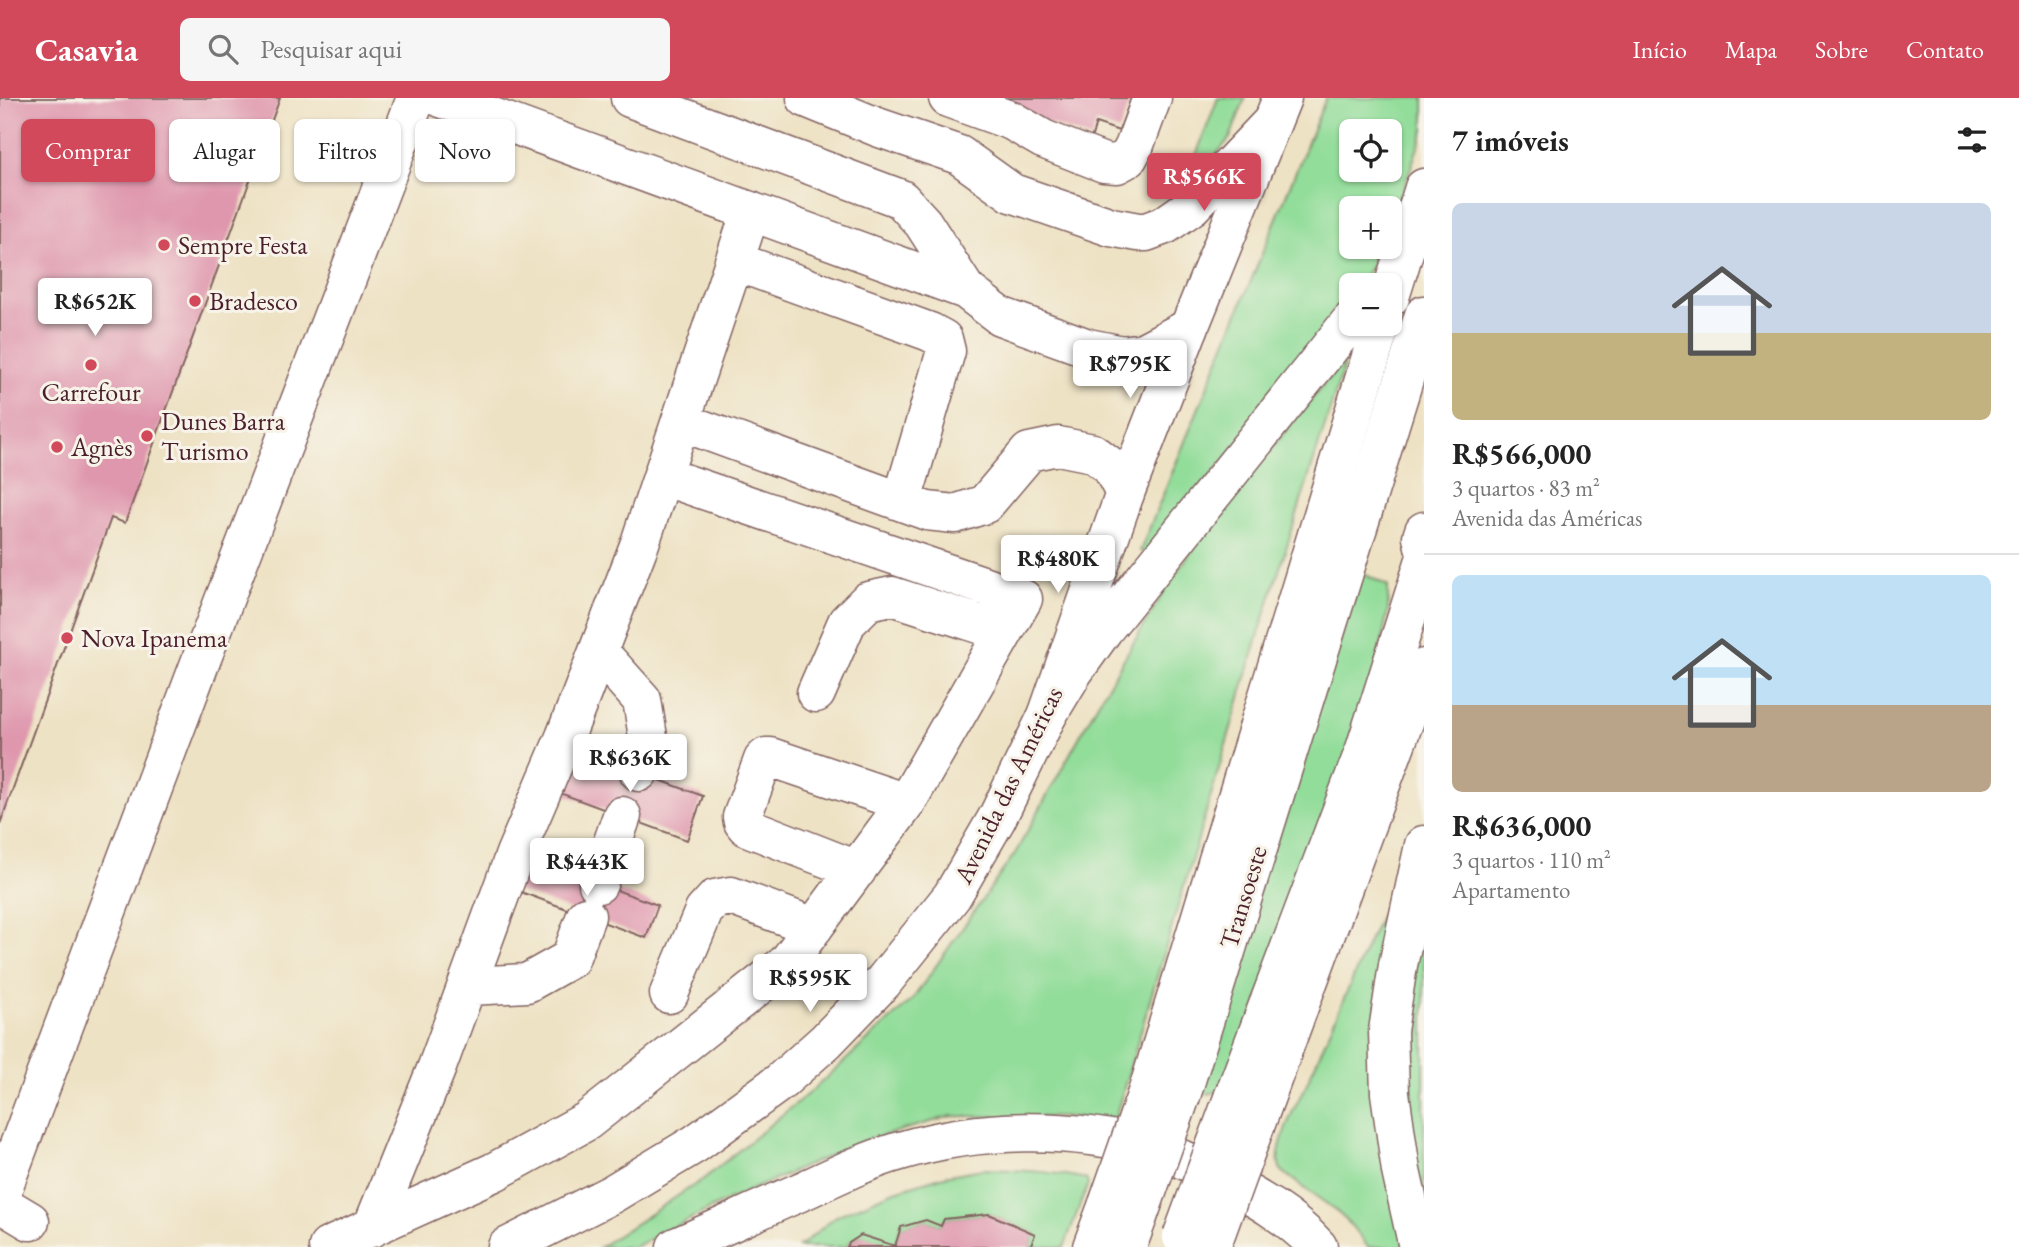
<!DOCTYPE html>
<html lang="pt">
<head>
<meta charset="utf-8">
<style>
	body { margin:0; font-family:"EB Garamond",serif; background:#f6f6f6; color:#222; height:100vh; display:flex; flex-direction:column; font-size:26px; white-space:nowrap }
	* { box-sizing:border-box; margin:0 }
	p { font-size:23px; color:#767676 }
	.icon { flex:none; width:38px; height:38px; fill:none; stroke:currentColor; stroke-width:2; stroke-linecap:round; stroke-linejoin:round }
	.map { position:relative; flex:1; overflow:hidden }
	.sheet { display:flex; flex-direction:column; background:#fff; width:595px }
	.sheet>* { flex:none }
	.banner { position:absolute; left:21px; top:21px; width:665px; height:63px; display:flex; gap:14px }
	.buttons { position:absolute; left:1339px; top:21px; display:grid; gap:14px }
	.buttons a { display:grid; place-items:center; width:63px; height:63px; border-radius:10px; background:#fff; box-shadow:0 2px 5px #0004; font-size:35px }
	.price { position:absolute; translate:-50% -60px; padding:0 16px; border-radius:7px; background:#fff; color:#222; font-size:23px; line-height:46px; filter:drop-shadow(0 2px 4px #0008) }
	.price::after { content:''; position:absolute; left:50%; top:42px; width:21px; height:16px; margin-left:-10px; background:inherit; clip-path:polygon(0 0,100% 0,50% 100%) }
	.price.current { background:#d1495b; color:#fff }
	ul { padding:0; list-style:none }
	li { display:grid; align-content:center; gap:14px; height:371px; padding:0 28px }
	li+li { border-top:2px solid #e0e0e0 }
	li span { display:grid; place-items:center; height:217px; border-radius:10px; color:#555 }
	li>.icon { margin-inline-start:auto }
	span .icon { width:126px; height:126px; fill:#fffc; stroke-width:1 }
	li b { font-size:30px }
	h2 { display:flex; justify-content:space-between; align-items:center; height:84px; padding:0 28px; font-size:30px }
	.pill { padding:0 24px; border-radius:10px; background:#fff; box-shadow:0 2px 5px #0004; font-size:24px; line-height:63px }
	.pill.current { background:#d1495b; color:#fff }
	header { display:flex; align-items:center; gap:42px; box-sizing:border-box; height:98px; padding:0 35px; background:#d1495b; color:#fff }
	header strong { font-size:33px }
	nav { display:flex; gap:38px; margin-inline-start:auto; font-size:24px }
	.search { width:490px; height:63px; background:#f6f6f6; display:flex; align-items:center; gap:18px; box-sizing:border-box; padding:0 24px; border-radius:10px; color:#767676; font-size:26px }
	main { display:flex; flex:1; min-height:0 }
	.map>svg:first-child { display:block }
	.green { fill:#92dd9a; stroke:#6e7e62; stroke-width:2; fill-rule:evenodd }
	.building { fill:#df97ae }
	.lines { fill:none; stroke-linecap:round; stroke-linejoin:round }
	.minor-casing { stroke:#836361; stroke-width:41 }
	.major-casing { stroke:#836361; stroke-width:41 }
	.highway-casing { stroke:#836361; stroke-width:41 }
	.minor { stroke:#fff; stroke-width:38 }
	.major { stroke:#fff; stroke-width:38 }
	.highway { stroke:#fff; stroke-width:38 }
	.minor-bridge-casing { stroke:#836361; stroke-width:41; stroke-linecap:butt }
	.highway-bridge-casing { stroke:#836361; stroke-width:41; stroke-linecap:butt }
	.minor-bridge { stroke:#fff; stroke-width:38 }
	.highway-bridge { stroke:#fff; stroke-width:38 }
	.poi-dot { fill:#d1495b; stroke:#f7f3e8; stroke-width:2.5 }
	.labels { text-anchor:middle; stroke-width:6; stroke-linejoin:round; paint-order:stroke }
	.poi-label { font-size:26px; fill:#4a1f2b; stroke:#f7f3e8; text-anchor:start }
	.street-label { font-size:26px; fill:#4a1f2b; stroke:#f7f3e8 }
</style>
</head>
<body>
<header>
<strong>Casavia</strong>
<div class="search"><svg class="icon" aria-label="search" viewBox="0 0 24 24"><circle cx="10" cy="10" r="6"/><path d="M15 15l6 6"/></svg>Pesquisar aqui</div>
<nav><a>Início</a><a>Mapa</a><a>Sobre</a><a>Contato</a></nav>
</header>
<main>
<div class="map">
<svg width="1424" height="1149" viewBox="0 0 1424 1149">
	<rect width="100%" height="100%" fill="#f7f3e8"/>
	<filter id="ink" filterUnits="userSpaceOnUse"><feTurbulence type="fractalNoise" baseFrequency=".0143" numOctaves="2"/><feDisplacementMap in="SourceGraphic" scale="14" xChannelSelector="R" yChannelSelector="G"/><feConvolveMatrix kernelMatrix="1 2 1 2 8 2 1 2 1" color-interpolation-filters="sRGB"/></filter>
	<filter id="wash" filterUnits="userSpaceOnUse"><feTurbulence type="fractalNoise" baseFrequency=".00686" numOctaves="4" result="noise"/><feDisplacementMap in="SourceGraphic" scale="28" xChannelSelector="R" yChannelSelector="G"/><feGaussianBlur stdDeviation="1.57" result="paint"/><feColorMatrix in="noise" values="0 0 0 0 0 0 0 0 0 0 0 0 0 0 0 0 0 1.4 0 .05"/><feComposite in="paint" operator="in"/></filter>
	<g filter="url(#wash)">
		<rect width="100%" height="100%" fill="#eee2c4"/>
		<path class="green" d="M 1218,0 L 1245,0 L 1230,40 L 1180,99 Z
			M 1326,0 L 1424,0 L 1424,32 L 1390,129 L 1390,110 L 1351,110 L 1351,149 L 1383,149 L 1359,187 L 1351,187 L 1351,200 L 1323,246 L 1146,455 L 1140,453 ZM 1351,33 L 1390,33 L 1390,72 L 1351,72 Z
			M 1347,258 L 1258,539 L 1115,1020 L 951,1018 L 861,1044 L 730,1101 L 634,1149 L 600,1149 L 705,1080 L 815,990 L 912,902 L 1016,754 L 1102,598 L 1166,490 L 1217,417 Z
			M 1362,475 L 1388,488 L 1388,512 L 1374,584 L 1226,991 L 1208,996 L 1194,988 Z
			M 1424,794 L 1424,1147 L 1400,999 L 1408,881 Z
			M 1387,812 L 1392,812 L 1404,1149 L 1368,1149 C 1359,1136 1348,1123 1336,1113 C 1326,1104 1283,1077 1280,1070 C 1273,1053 1294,1009 1303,994 L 1379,821 L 1384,813 Z
			M 982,1071 C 1017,1072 1052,1073 1086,1081 L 1088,1086 L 1064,1149 L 1030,1149 L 1035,1136 L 989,1116 L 944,1121 L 941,1128 L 926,1122 L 901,1129 L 895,1148 L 861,1137 L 849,1145 L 847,1149 L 797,1149 L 803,1146 L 836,1118 L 892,1094 L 944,1078 Z"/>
		<g id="blocks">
			<path class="building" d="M 0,0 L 280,0 L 125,425 L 111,420 L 0,726 Z
				M 1003,0 L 1131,0 L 1119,33 L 1096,25 L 1091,41 L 1000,7 Z
				M 573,650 L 703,698 L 687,742 L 557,694 Z
				M 527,760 L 658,807 L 646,840 L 515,792 Z
				M 989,1116 L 1035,1136 L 1030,1149 L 847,1149 L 849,1145 L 861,1137 L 895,1148 L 901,1129 L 926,1122 L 941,1128 L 944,1121 Z"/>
		</g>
	</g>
	<g filter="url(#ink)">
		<use href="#blocks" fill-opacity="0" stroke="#836361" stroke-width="2"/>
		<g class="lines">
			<g class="minor-casing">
				<path id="minor" d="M 441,0 L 966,192
					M 630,0 L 901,101 L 923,125 L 966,192 L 1000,218 L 1088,250 L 1123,257 L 1143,254 L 1189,230
					M 806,0 L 877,29 L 959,57 L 1012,95 L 1111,129 L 1138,134 L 1146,134 L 1165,127 L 1192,108 L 1272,24
					M 948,0 L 1012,23 L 1043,41 L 1104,65 L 1117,66 L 1128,60 L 1134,49 L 1152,0
					M 734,163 L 930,234 L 943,241 L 946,253 L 902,403
					M 682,324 L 927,413 L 955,416 L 985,406 L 1029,354 L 1058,348 L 1093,355 L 1111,369 L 1125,395
					M 1424,433 L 1422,439 L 1424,448
					M 599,554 L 642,602 L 649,645 L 639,674
					M 816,595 L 847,524 L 868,503 L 892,498 L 1004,534
					M 857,772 L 747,729 L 743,724 L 742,719 L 763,662 L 766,659 L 770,659 L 906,705
					M 598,786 L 622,718
					M 468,888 L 527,885 L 570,861 L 586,818
					M 669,896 L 704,813 L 715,801 L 731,798 L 814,829
					M 1181,998 L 1424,217
					M 1233,1000 L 1365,651 L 1424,465
					M 0,1098 L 200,565 L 416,0
					M 0,1105 L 30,1123
					M 372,1130 L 437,969 L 515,756 L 565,639 L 640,445 L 751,113
					M 328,1149 L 494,1074 L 587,1023 L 787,865 L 906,705 L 1023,501 L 663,378
					M 1127,1149 L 1138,1119"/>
			</g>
			<g class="major-casing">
				<path id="major" d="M 507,1149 L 612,1096 L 695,1046 L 780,984 L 826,943 L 883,884 L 952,798 L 997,720 L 1047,618 L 1125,395 L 1189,230 L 1282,0"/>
			</g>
			<g class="highway-casing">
				<path id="highway" d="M 1390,199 L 1424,90
					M 1047,618 L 1074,573 L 1104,531 L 1351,223
					M 1149,989 L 1381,226
					M 1262,1009 L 1424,570
					M 676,1149 C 720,1130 763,1110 807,1091 C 837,1077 868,1062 900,1053 C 980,1029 1070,1028 1151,1050 C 1175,1056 1198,1068 1219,1080 C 1255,1099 1290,1118 1318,1149
					M 1092,1149 L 1108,1106
					M 1418,1149 L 1401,1073 L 1390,995 L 1388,933 L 1398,867 L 1424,747"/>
			</g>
			<use href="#minor" class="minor"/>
			<use href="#major" class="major"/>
			<use href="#highway" class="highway"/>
			<g class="minor-bridge-casing">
				<path id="minor-bridge" d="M 1138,1119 L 1181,998
					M 1182,1139 L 1233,1000"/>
			</g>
			<g class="highway-bridge-casing">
				<path id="highway-bridge" d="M 1108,1106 L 1149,989
					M 1211,1149 L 1262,1009"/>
			</g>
			<use href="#minor-bridge" class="minor-bridge"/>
			<use href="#highway-bridge" class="highway-bridge"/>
		</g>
	</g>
	<g class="poi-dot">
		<circle cx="164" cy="147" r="7"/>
		<circle cx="195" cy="203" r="7"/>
		<circle cx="91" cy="267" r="7"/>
		<circle cx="147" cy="338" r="7"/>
		<circle cx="57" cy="349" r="7"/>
		<circle cx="67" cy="540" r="7"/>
	</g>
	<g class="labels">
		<g class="poi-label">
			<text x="178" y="156">Sempre Festa</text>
			<text x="209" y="212">Bradesco</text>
			<text x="91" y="303" text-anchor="middle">Carrefour</text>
			<text x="161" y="332">Dunes Barra<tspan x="161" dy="30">Turismo</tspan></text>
			<text x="71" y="358">Agnès</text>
			<text x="81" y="549">Nova Ipanema</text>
		</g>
		<g class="street-label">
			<text transform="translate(1008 687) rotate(-64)" y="9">Avenida das Américas</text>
			<text transform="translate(1243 799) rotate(-73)" y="9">Transoeste</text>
		</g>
	</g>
</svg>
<div class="buttons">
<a><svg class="icon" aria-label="locate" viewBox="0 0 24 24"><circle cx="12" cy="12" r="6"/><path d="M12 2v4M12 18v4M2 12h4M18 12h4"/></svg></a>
<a>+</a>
<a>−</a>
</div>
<b class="price current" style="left:1204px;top:115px">R$566K</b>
<b class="price" style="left:95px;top:240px">R$652K</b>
<b class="price" style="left:1130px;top:302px">R$795K</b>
<b class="price" style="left:1058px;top:497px">R$480K</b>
<b class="price" style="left:630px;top:696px">R$636K</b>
<b class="price" style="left:587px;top:800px">R$443K</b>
<b class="price" style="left:810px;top:916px">R$595K</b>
<div class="banner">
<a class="pill current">Comprar</a>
<a class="pill">Alugar</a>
<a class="pill">Filtros</a>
<a class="pill">Novo</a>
</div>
</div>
<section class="sheet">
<h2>7 imóveis<svg class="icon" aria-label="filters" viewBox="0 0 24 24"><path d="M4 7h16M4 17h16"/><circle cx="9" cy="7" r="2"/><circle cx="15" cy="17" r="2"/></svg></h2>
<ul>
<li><span style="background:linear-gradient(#c9d6e8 60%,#c2b280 0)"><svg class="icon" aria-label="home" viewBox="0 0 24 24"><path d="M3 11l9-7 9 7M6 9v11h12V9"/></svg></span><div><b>R$566,000</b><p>3 quartos · 83 m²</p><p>Avenida das Américas</p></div></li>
<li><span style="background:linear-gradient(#bfe0f5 60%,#b9a48a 0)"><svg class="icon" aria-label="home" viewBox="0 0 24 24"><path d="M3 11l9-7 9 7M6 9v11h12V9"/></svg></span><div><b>R$636,000</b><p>3 quartos · 110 m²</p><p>Apartamento</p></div></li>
</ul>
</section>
</main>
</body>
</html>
